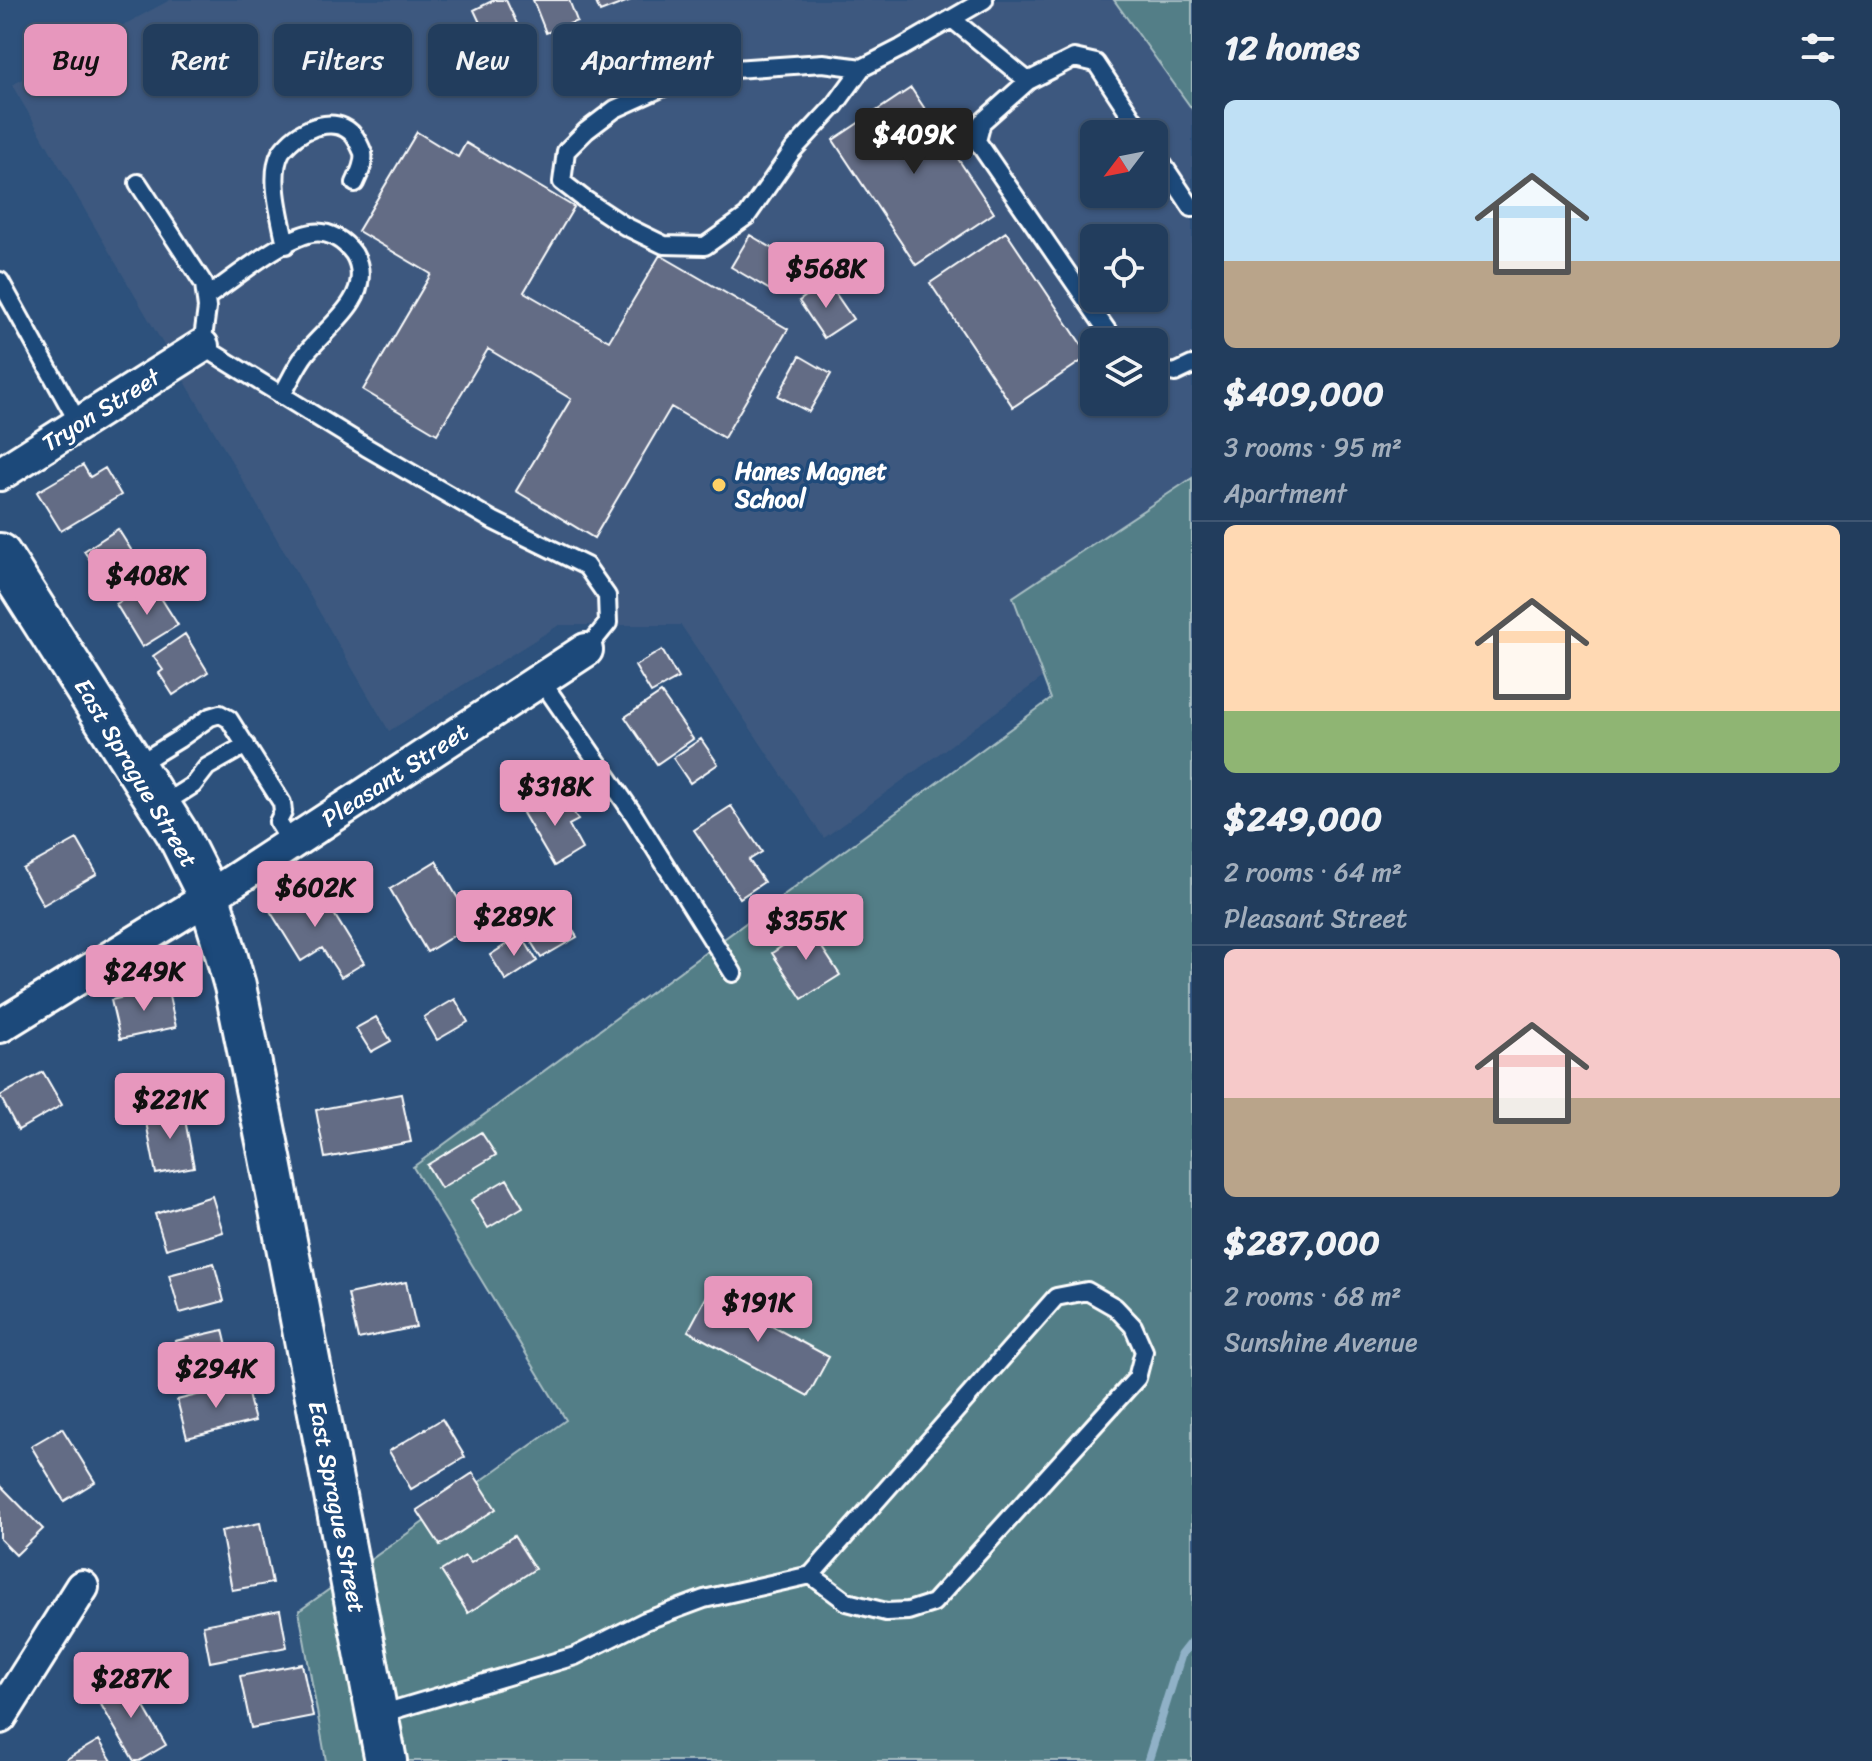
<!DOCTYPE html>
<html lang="en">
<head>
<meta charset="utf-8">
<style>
	body { margin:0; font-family:Sriracha,sans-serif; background:#2e4866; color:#f1f3f6; height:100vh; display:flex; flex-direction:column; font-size:30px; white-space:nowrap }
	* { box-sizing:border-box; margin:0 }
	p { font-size:26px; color:#a2aebc }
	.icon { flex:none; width:44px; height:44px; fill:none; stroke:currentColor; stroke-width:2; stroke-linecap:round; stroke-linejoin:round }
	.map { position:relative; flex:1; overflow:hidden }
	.details { display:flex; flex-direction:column; background:#223d5d; width:680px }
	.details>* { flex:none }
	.banner { position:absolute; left:24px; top:24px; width:760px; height:72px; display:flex; gap:16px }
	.needle { width:52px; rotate:238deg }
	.tools { position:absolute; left:1080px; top:120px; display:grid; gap:16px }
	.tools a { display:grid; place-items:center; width:88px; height:88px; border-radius:12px; background:#223d5d; box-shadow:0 2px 6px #0004,0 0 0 2px #3f5672; font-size:40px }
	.price { position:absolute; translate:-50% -68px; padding:0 18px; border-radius:8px; background:#e797bd; color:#111; font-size:26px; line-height:52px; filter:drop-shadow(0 2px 4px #0008) }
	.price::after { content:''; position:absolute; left:50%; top:48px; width:24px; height:18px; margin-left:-12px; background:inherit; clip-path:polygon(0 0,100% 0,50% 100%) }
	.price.selected { background:#222; color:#fff }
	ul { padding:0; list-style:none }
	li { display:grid; align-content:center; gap:16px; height:424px; padding:0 32px }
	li+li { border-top:2px solid #3f5672 }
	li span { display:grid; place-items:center; height:248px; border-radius:12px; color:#555 }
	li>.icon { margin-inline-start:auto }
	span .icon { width:144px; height:144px; fill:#fffc; stroke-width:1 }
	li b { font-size:34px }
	h2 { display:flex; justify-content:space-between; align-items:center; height:96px; padding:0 32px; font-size:34px }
	.tag { padding:0 28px; border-radius:12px; background:#223d5d; box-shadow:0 2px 6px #0004,0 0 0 2px #3f5672; font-size:28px; line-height:72px }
	.tag.selected { background:#e797bd; color:#111 }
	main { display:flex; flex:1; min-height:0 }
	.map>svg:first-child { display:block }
	.built { fill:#3d597f; fill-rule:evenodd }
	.green { fill:#527e87; stroke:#a8bec3; stroke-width:2 }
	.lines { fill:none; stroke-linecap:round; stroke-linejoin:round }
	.stream { stroke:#90b1c7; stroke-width:9 }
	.building { fill:#636c85; stroke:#fff; stroke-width:2 }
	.service-casing { stroke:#fff; stroke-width:22 }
	.minor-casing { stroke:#fff; stroke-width:38 }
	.tertiary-casing { stroke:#fff; stroke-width:46 }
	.service { stroke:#1f4a7a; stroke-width:16 }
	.minor { stroke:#1f4a7a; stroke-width:32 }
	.tertiary { stroke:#1f4a7a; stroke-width:40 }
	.poi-dot { fill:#ffd166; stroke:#1f4a7a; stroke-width:3 }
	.labels { text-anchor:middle; stroke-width:7; stroke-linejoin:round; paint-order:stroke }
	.street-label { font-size:24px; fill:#fff; stroke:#1f4a7a }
	.poi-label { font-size:24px; font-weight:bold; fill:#fff; stroke:#1f4a7a; text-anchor:start }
</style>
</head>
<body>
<main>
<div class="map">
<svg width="1192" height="1761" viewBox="0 0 1192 1761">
	<rect width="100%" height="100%" fill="#2d517c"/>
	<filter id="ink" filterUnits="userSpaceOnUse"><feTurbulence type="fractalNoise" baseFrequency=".0125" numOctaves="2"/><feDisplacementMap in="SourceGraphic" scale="16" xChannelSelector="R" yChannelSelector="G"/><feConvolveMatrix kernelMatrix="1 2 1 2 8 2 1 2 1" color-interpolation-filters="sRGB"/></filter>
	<g filter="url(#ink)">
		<path class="built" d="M 170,0 L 1192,0 L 1192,568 L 824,838 L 681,625 L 559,625 L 389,731 L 12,85 ZM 1094,134 L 1154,134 L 1154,194 L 1094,194 ZM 1094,238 L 1154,238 L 1154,298 L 1094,298 ZM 1094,342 L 1154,342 L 1154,402 L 1094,402 Z"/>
		<path class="green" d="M 1114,0 L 1192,0 L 1192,109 Z
			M 1192,478 L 1192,1761 L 326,1761 L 299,1611 L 566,1420 L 413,1167 L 1051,699 L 1013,597 Z"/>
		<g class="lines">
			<path class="stream" d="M 1148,1761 L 1181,1655 L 1192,1641"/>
		</g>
		<path class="building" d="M 494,0 L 506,0 L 525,41 L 495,55 L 474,10 Z
			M 533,0 L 569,0 L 577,21 L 546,33 Z
			M 595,0 L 631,0 L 600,12 Z
			M 911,88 L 994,213 L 916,265 L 833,140 Z
			M 417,132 L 458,157 L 466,143 L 574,207 L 524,292 L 609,341 L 660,255 L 788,329 L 724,438 L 671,407 L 594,538 L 516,491 L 571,399 L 488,349 L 437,434 L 363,390 L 431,274 L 358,231 Z
			M 1006,232 L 1089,356 L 1013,407 L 930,283 Z
			M 750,235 L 789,258 L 770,290 L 731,267 Z
			M 827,281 L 853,319 L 824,338 L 799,301 Z
			M 800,356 L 831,374 L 809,412 L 778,396 Z
			M 83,465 L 90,477 L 105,468 L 121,495 L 61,531 L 37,492 Z
			M 118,529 L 140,564 L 107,586 L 84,551 Z
			M 156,590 L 178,625 L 142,647 L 116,604 L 135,593 L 139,600 Z
			M 185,634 L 208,672 L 173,695 L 159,673 L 163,670 L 153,656 Z
			M 662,650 L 678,678 L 651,693 L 635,666 Z
			M 661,693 L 693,739 L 657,764 L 625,717 Z
			M 701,739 L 718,764 L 690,783 L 673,758 Z
			M 562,791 L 578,820 L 569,825 L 582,849 L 554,866 L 523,813 Z
			M 731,806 L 762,852 L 749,860 L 764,882 L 740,898 L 694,830 Z
			M 77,839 L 97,874 L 43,905 L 23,869 Z
			M 436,861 L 473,924 L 427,952 L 390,889 Z
			M 317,886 L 364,963 L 341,977 L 322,948 L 301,961 L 267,906 L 295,888 L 300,896 Z
			M 560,910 L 577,937 L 541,958 L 525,932 Z
			M 815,924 L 823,936 L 817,940 L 840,975 L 802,999 L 772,953 Z
			M 521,935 L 537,961 L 506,981 L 490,955 Z
			M 167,987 L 176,1027 L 120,1039 L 111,1000 Z
			M 455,999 L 468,1022 L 437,1040 L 424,1017 Z
			M 376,1017 L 391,1041 L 371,1052 L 356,1028 Z
			M 43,1072 L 62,1105 L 18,1130 L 0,1096 Z
			M 401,1094 L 411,1142 L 325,1158 L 316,1110 Z
			M 182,1104 L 194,1167 L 156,1174 L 146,1122 L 164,1119 L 161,1107 Z
			M 481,1132 L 496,1155 L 441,1188 L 427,1165 Z
			M 507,1179 L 523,1207 L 488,1228 L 471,1200 Z
			M 212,1196 L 223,1232 L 166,1249 L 155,1214 Z
			M 214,1263 L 224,1301 L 180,1313 L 169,1275 Z
			M 406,1282 L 416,1327 L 358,1339 L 348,1294 Z
			M 709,1292 L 829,1357 L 808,1396 L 688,1331 Z
			M 223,1330 L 232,1367 L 194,1376 L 189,1354 L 179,1356 L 175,1341 Z
			M 245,1383 L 255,1421 L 187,1438 L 177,1400 Z
			M 442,1419 L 465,1457 L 411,1489 L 389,1451 Z
			M 62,1428 L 95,1482 L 64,1501 L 31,1446 Z
			M 473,1473 L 496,1509 L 440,1545 L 417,1510 Z
			M 0,1485 L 43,1529 L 16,1555 L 0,1539 Z
			M 260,1523 L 272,1583 L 232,1590 L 221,1531 Z
			M 514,1536 L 535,1569 L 468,1613 L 441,1571 L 465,1556 L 471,1563 Z
			M 280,1610 L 287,1647 L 210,1662 L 203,1625 Z
			M 302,1664 L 313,1716 L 251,1728 L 240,1676 Z
			M 127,1678 L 166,1745 L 139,1761 L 134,1761 L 96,1696 Z
			M 99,1740 L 112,1761 L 65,1761 L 65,1760 Z"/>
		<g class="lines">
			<g class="service-casing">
				<path id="service" d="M 952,19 L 1028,81
					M 862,68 L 823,63 L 734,69 L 666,86 L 615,109 L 586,131 L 566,151 L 562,182 L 584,199 L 625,226 L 664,245 L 705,246 L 747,216 L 793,150 L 835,105 L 862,68 L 901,48 L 984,0
					M 1154,151 L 1192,208
					M 138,183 L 204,284 L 207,308 L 202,346 L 366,447 L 494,521 L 586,566 L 607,596 L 608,623 L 586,650
					M 286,245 C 281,219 268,176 281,152 C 281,151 288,144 289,143 C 306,125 344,113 358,142 C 358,142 363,152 363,153 C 365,163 359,174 355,183
					M 0,281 L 79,424
					M 207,297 C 233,279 283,238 312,233 C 329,230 345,241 354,254 C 363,269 361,287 352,301 C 342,318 320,336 307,352 C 297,364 290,381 282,395
					M 1115,342 L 977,141 L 982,122 L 1028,81 L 1074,58 L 1096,63 L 1143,134
					M 1154,369 L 1175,373 L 1192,365
					M 541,680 L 634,815 L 733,973
					M 135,766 L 179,739 L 210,717 L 220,714 L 229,719 L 282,803 L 283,812 L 278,822 L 291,843
					M 160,806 L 193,785 L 207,767 L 246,745
					M 377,1715 L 575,1656 L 645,1621 L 704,1599 L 811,1575 L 1056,1297 L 1087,1291 L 1115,1307 L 1133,1326 L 1144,1351 L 1137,1378 L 933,1603 L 908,1611 L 886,1612 L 847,1602 L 811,1575"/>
			</g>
			<g class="minor-casing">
				<path id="minor" d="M 0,474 L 202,346
					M 0,1026 L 209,897 L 586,650
					M 0,1717 L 82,1587"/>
			</g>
			<g class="tertiary-casing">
				<path id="tertiary" d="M 0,554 L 177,833 L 209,897 L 221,936 L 235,986 L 268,1147 L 386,1761"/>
			</g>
			<use href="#service" class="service"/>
			<use href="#minor" class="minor"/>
			<use href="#tertiary" class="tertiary"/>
		</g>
	</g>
	<circle class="poi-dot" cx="719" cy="485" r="8"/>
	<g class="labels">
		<g class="street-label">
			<text transform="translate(101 410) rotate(-32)" y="8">Tryon Street</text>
			<text transform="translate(136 773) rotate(59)" y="8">East Sprague Street</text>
			<text transform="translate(395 775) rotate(-33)" y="8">Pleasant Street</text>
			<text transform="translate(337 1507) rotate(79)" y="8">East Sprague Street</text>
		</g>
		<g class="poi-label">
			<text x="735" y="479">Hanes Magnet<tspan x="735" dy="28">School</tspan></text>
		</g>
	</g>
</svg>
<div class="tools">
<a><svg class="needle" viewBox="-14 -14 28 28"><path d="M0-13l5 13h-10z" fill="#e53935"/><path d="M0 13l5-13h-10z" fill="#a2aebc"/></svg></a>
<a><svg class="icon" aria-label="locate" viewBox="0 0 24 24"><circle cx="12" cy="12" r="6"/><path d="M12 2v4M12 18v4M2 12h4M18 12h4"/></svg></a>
<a><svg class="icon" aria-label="layers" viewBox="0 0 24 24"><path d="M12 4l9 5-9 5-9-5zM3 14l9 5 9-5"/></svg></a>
</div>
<b class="price selected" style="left:914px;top:176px">$409K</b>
<b class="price" style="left:826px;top:310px">$568K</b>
<b class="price" style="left:147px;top:617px">$408K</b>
<b class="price" style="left:555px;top:828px">$318K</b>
<b class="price" style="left:315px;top:929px">$602K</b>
<b class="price" style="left:514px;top:958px">$289K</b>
<b class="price" style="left:806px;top:962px">$355K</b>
<b class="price" style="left:144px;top:1013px">$249K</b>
<b class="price" style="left:170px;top:1141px">$221K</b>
<b class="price" style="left:758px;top:1344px">$191K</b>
<b class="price" style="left:216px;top:1410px">$294K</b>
<b class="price" style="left:131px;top:1720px">$287K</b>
<div class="banner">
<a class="tag selected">Buy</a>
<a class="tag">Rent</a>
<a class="tag">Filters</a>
<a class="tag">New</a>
<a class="tag">Apartment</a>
</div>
</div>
<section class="details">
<h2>12 homes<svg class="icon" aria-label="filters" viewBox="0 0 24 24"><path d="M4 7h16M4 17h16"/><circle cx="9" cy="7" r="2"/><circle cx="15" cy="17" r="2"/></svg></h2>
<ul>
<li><span style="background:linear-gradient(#bfe0f5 65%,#b9a48a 0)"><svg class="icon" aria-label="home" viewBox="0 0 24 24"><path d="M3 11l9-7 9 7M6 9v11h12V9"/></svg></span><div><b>$409,000</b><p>3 rooms · 95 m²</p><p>Apartment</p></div></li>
<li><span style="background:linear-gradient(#ffd9b3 75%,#8fb573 0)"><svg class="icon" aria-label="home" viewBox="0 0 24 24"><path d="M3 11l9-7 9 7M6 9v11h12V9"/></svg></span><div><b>$249,000</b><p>2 rooms · 64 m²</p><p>Pleasant Street</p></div></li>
<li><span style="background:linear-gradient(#f6c9c9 60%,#b9a48a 0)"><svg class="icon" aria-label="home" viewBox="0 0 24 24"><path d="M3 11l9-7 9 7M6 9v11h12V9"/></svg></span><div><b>$287,000</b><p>2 rooms · 68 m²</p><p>Sunshine Avenue</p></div></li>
</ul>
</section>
</main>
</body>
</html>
